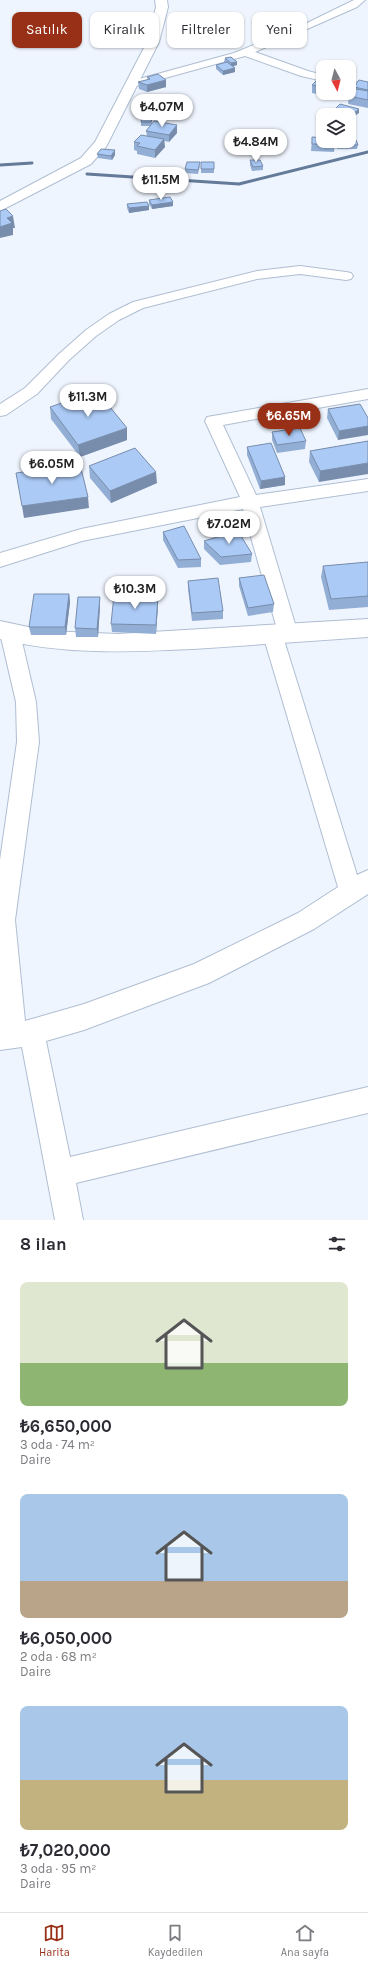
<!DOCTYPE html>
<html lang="tr">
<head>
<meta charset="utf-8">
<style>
	body { margin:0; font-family:Karla,sans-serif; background:#f2f2f3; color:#2b2b33; height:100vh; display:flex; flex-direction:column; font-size:15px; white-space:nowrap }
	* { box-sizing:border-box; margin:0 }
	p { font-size:13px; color:#7c7c81 }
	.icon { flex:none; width:22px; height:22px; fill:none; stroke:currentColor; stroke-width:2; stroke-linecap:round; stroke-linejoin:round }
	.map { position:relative; height:1220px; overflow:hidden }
	.details { display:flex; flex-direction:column; background:#fff; flex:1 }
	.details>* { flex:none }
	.hud { position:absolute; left:12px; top:12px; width:344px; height:36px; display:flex; gap:8px }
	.needle { width:26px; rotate:173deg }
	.fabs { position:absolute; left:316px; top:60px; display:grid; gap:8px }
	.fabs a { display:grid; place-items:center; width:40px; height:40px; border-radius:8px; background:#fff; box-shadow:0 1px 3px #0004; font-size:20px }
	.price { position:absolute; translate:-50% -34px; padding:0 9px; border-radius:14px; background:#fff; color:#222; font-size:13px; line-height:26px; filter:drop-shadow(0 1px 2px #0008) }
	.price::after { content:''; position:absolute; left:50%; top:24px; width:12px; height:9px; margin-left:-6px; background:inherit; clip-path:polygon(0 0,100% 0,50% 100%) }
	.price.selected { background:#983017; color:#fff }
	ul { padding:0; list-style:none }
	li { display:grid; align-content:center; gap:8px; height:212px; padding:0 20px }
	li span { display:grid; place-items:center; height:124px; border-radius:8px; color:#555 }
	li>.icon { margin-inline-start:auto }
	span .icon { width:72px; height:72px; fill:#fffc; stroke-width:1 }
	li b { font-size:17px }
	h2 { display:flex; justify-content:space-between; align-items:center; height:48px; padding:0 20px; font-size:17px }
	.pill { padding:0 14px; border-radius:8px; background:#fff; box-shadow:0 1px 3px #0004; font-size:14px; line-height:36px }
	.pill.selected { background:#983017; color:#fff }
	.tabs { display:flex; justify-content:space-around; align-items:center; height:56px; border-top:1px solid #e1e1e2; background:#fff; font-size:11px; color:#7c7c81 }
	.tabs a { display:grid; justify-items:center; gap:2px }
	.tabs .selected { color:#983017 }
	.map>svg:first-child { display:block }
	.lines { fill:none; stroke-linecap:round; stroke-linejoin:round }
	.stream { stroke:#647a99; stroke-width:3 }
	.street-casing { stroke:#afbed2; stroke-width:2 }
	.secondary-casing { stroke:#afbed2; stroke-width:2 }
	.street { fill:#fff; fill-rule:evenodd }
	.secondary { fill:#fff; fill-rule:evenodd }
	.wall { fill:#93aed4 }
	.shaded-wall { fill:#788dac }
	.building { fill:#abcaf6; stroke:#788dac }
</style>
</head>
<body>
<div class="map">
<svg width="368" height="1220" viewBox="0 0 368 1220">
	<rect width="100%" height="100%" fill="#eff5fe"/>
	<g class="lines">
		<path class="stream" d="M 0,165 L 32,163
			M 87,174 L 239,184 L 368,152"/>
		<g class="street-casing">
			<path id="street" d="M 354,0 L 365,0 L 357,7 L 255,52 L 308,71 L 323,75 L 323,81 L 301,76 L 245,56 L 136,86 L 131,83 L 132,81 L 234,53 L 307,23 Z
				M 349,81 L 368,84 L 368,90 L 349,87 Z
				M 300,266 L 346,272 L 351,273 L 353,276 L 351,279 L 346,280 L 300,274 L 257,279 L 143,308 L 119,320 L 96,336 L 69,360 L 37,394 L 6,415 L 0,416 L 0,404 L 25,388 L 59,354 L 86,330 L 109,314 L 133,302 L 257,271 Z
				M 368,389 L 368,399 L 223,425 L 256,495 L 368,479 L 368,491 L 260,507 L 298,634 L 295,639 L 288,642 L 284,640 L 357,875 L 368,870 L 368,894 L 314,929 L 209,983 L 84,1030 L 46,1041 L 70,1157 L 368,1087 L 368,1113 L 76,1183 L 83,1220 L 55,1220 L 22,1047 L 0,1050 L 0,860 L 17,742 L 16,702 L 0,633 L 3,628 L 10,625 L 17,628 L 20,633 L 36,702 L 39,742 L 15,920 L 25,1021 L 84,1004 L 194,964 L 298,913 L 338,887 L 263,635 L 266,630 L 273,627 L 277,629 L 243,509 L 82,541 L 0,567 L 0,553 L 81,529 L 240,497 L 205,421 L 207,417 Z"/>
		</g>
		<g class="secondary-casing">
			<path id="secondary" d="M 155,0 L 167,0 L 168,7 L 159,42 L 106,147 L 91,164 L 0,211 L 0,201 L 81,158 L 95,142 L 147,42 L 156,7 Z
				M 368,619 L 368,637 C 310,641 251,645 193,649 C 127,652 64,655 0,639 L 0,621 L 47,631 L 118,634 Z"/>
		</g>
		<use href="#street" class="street"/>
		<use href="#secondary" class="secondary"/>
	</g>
	<path class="wall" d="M 225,58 L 237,65 L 233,66 L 235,68 L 235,72 L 223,75 L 216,69 L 216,65 L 226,63 L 224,62 Z
		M 323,76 L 323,93 L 335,93 L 332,97 L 312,93 L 312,85 Z
		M 147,77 L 166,87 L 147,92 L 139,89 L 138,82 L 148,80 Z
		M 368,82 L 368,108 L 348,104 L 349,96 L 354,90 L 354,87 Z
		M 152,118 L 152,125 L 177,125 L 177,133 L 169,142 L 164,141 L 165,147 L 155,158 L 137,154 L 137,151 L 134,150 L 134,142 L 147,136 L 146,131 L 150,126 L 141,126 L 141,122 Z
		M 312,137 L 335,144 L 334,152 L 311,151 Z
		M 336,141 L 349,141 L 358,145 L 357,149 L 337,149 L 336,144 Z
		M 97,154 L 115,155 L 112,160 L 98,158 Z
		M 250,160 L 263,166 L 263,170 L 252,171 L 250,165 Z
		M 201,162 L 214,169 L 214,173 L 201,173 Z
		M 200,166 L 198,174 L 185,173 L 185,169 Z
		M 149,200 L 173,206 L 152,209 L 149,204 Z
		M 127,204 L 149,206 L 149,210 L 129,213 L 127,208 Z
		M 360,404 L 338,440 L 327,418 L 328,409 Z
		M 50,407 L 127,440 L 80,457 L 51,419 Z
		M 272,432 L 306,441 L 305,449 L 277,453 L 272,440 Z
		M 368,441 L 319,482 L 309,462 L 310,451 Z
		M 247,447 L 285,485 L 260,489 L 247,455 Z
		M 89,466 L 157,483 L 111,503 L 90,478 Z
		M 163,532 L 201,559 L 201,567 L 178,568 L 163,540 Z
		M 204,541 L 252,554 L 251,562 L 220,565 L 204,549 Z
		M 368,562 L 368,607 L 329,610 L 321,577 L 323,566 Z
		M 239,578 L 274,604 L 273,612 L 248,616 L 239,586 Z
		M 188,581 L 223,611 L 223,619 L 192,621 L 188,589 Z
		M 69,594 L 70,602 L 66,635 L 31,635 L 29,627 Z
		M 158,596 L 158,604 L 156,634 L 112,632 L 111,624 Z
		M 100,597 L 100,606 L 98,637 L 76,637 L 75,628 Z"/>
	<path class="shaded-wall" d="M 237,62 L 237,65 L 231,67 L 231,63 Z
		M 235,68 L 235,72 L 223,75 L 223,71 Z
		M 166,80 L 166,87 L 147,92 L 147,85 Z
		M 332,93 L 335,93 L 332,97 Z
		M 359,109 L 359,113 L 349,120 L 349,117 Z
		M 177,125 L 177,133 L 169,142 L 169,135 Z
		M 164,139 L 165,147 L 155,158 L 155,150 Z
		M 115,150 L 115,155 L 112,160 L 111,156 Z
		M 173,202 L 173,206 L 152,209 L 152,205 Z
		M 149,206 L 149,210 L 129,213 L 129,208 Z
		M 13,216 L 15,228 L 13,228 L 13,235 L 0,238 L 0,227 L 7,218 Z
		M 368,426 L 368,435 L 338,440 L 339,431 Z
		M 127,428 L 127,440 L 80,457 L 78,445 Z
		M 368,463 L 368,474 L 319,482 L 320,471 Z
		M 156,472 L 157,483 L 111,503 L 110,491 Z
		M 285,477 L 285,485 L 260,489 L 261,481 Z
		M 88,497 L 89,508 L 24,518 L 22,506 Z
		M 69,594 L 70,602 L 66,635 L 65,627 Z
		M 158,596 L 158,604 L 156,634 L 156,625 Z
		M 100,597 L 100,606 L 98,637 L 97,629 Z"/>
	<path class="building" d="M 231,57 L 237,62 L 231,63 L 225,58 Z
		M 227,62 L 235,68 L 223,71 L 216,65 Z
		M 158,74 L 166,80 L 147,85 L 138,82 L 150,79 L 147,77 Z
		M 321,76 L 323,76 L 323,87 L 312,85 Z
		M 359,80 L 368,82 L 368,90 L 354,87 Z
		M 356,89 L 368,91 L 368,100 L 349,96 Z
		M 340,104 L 359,109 L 349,117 L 349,115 L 336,115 L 331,114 L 335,109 L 339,110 L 335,109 Z
		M 142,118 L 152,118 L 151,122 L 141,122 Z
		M 154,121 L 177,125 L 169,135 L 146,131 Z
		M 141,135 L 164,139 L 155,150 L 137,146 L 140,143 L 134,142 Z
		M 312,137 L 323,138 L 323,141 L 335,141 L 335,144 L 312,144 Z
		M 349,140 L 356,140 L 358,145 L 338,145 L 337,141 L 349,141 Z
		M 101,149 L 115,150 L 111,156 L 97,154 Z
		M 250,160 L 260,160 L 263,166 L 253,167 Z
		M 187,162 L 200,162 L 198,170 L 185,169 Z
		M 201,162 L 214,162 L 214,169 L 201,169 Z
		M 170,197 L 173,202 L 152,205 L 149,200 Z
		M 147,202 L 149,206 L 129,208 L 127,204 Z
		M 6,209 L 13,216 L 7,218 L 12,223 L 0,227 L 0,211 Z
		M 97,391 L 127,428 L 78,445 L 50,407 Z
		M 360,404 L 368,418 L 368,426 L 339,431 L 328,409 Z
		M 300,428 L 306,441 L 277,445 L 272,432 Z
		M 368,441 L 368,463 L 320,471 L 310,451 Z
		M 271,443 L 285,477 L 261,481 L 247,447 Z
		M 135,448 L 156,472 L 110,491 L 89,466 Z
		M 80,464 L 88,497 L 22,506 L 16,473 Z
		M 184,526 L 201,559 L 178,560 L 163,532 Z
		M 238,531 L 252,554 L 221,557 L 204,541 Z
		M 368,562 L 368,596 L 331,599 L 323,566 Z
		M 264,575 L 274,604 L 248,608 L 239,578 Z
		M 218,578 L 223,611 L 192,613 L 188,581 Z
		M 34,594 L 69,594 L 65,627 L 29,627 Z
		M 114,595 L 158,596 L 156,625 L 111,624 Z
		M 78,597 L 100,597 L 97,629 L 75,628 Z"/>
</svg>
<div class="fabs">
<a><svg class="needle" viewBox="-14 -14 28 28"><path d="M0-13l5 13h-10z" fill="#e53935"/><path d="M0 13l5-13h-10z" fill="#7c7c81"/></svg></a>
<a><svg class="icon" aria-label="layers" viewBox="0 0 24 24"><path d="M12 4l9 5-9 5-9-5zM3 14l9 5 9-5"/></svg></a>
</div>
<b class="price" style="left:162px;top:128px">₺4.07M</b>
<b class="price" style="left:256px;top:163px">₺4.84M</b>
<b class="price" style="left:161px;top:201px">₺11.5M</b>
<b class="price" style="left:88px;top:418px">₺11.3M</b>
<b class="price selected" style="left:289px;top:437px">₺6.65M</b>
<b class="price" style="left:52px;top:485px">₺6.05M</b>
<b class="price" style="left:229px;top:545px">₺7.02M</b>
<b class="price" style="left:135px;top:610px">₺10.3M</b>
<div class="hud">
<a class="pill selected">Satılık</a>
<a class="pill">Kiralık</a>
<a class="pill">Filtreler</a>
<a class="pill">Yeni</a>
</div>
</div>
<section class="details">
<h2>8 ilan<svg class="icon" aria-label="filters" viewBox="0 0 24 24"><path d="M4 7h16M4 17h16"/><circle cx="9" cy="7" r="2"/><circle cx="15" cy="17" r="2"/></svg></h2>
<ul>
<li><span style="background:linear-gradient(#dfe7d0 65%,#8fb573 0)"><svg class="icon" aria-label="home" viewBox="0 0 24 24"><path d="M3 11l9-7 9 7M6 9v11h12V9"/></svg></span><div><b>₺6,650,000</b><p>3 oda · 74 m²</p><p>Daire</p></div></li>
<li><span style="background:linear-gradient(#a9c7e8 70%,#b9a48a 0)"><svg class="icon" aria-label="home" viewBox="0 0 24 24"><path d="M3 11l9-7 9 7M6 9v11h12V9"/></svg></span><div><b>₺6,050,000</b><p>2 oda · 68 m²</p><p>Daire</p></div></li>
<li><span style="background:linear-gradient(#a9c7e8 60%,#c2b280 0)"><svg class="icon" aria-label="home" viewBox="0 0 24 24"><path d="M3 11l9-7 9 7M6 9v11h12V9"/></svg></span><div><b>₺7,020,000</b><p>3 oda · 95 m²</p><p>Daire</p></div></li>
</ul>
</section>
<nav class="tabs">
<a class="selected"><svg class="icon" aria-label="map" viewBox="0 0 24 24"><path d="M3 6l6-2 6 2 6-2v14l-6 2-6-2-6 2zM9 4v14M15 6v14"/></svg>Harita</a>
<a><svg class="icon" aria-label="saved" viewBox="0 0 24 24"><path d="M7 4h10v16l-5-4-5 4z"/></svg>Kaydedilen</a>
<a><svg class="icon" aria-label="home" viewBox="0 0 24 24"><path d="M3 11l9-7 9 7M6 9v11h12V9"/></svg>Ana sayfa</a>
</nav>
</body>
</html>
